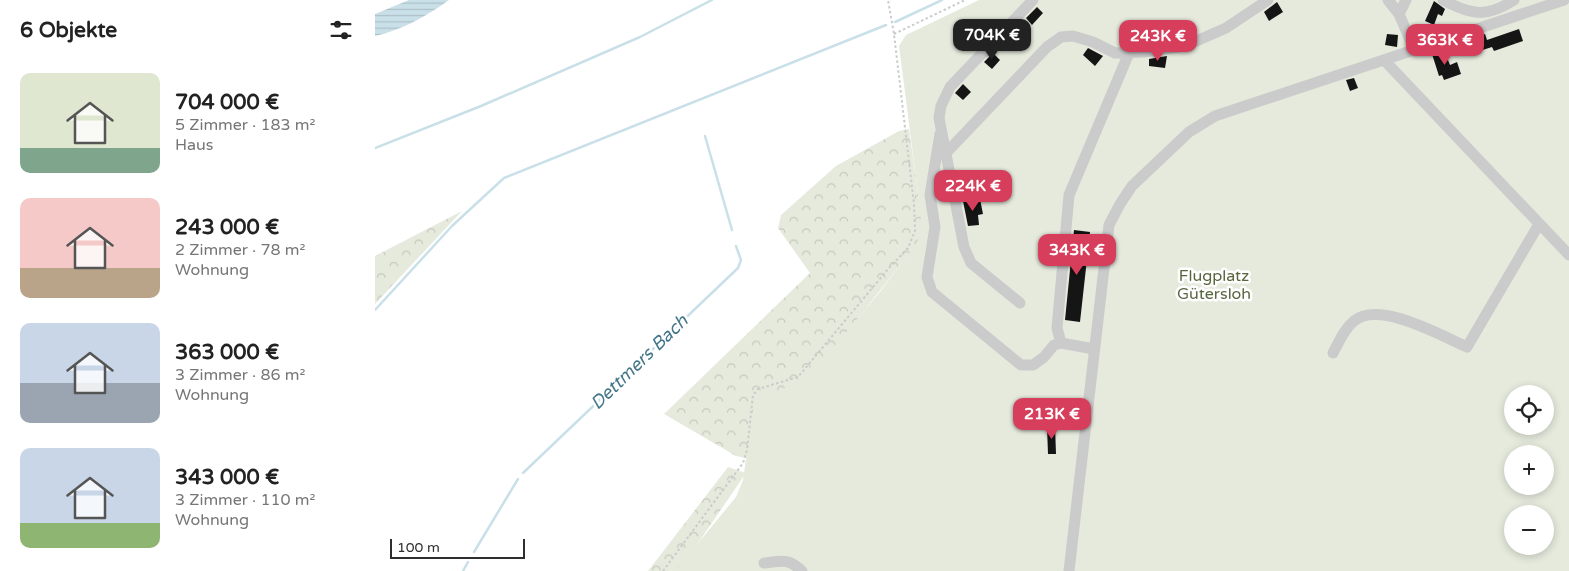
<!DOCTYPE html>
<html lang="de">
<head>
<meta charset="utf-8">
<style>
	body { margin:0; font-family:"Varela Round",sans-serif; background:#f6f6f6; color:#222; height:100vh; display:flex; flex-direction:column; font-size:19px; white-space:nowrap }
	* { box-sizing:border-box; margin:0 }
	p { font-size:16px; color:#767676 }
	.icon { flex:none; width:28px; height:28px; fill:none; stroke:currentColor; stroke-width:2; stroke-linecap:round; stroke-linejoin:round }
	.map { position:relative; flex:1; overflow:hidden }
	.details { display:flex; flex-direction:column; background:#fff; width:375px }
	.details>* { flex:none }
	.buttons { position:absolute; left:1129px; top:385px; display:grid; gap:10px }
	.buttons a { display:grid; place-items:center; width:50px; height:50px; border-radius:50%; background:#fff; box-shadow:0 2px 8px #0003; font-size:25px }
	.scale { position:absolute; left:15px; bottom:12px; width:135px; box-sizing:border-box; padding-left:5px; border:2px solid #2e2e2e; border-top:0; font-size:14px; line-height:18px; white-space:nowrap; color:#2e2e2e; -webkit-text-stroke:4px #fff; paint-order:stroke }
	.price { position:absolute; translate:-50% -42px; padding:0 11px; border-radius:10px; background:#d73e5b; color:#fff; font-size:16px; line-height:32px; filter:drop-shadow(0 1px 2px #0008) }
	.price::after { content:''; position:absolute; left:50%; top:30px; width:15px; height:11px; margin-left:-8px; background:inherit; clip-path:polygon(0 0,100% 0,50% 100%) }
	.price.active { background:#222; color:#fff }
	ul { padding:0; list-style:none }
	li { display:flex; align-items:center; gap:15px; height:125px; padding:0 20px }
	li span { display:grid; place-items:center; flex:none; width:140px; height:100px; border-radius:10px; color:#555 }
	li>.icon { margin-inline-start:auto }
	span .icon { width:60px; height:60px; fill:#fffc; stroke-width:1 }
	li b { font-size:21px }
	h2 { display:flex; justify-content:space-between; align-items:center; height:60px; padding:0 20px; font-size:21px }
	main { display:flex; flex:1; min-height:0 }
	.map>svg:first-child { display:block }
	.forest { fill:url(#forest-crowns) }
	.park { fill:#e5eadd; fill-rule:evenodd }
	.water { fill:url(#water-rules) }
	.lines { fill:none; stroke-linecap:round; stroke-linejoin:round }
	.stream { stroke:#cae0e9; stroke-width:2.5 }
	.building { fill:#151515 }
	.path { stroke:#cbcbcb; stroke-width:2; stroke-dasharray:2.5 2.5; stroke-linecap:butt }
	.minor { stroke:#cbcbcb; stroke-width:11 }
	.labels { text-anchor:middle; stroke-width:5; stroke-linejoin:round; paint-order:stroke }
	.park-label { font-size:16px; fill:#56663f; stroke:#fff }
	.water-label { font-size:18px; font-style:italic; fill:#437689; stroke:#fff }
</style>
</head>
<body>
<main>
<section class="details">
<h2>6 Objekte<svg class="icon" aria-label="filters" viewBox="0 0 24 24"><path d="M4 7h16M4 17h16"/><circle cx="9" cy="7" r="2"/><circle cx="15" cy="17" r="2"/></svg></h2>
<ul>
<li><span style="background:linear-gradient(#dfe7d0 75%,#7fa58c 0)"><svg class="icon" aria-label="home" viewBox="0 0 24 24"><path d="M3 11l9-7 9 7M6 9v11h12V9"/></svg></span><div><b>704 000 €</b><p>5 Zimmer · 183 m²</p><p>Haus</p></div></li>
<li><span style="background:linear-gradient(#f6c9c9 70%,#b9a48a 0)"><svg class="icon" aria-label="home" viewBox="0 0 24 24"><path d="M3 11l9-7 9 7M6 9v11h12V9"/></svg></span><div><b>243 000 €</b><p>2 Zimmer · 78 m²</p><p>Wohnung</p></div></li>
<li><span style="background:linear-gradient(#c9d6e8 60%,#9aa5b1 0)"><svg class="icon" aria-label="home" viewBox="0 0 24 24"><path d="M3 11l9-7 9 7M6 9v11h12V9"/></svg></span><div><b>363 000 €</b><p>3 Zimmer · 86 m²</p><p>Wohnung</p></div></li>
<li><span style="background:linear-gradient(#c9d6e8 75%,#8fb573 0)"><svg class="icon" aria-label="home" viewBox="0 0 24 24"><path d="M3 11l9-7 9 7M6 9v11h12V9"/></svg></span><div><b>343 000 €</b><p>3 Zimmer · 110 m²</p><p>Wohnung</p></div></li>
</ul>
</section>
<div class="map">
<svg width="1194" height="571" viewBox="0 0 1194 571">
	<defs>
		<pattern id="forest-crowns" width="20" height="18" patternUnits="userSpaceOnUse" patternTransform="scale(1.25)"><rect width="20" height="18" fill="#e5eadd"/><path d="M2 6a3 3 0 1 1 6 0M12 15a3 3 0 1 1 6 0" fill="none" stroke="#c5c9be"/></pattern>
		<pattern id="water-rules" width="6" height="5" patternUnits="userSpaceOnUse" patternTransform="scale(1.25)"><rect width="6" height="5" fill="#cae0e9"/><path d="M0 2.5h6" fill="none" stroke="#aec0c8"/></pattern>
	</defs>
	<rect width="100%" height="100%" fill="#fff"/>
	<path class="forest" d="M 534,129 L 549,235 L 431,384 L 380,460 L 361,456 L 289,414 L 435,273 L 403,228 L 406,215 L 461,166 L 524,131 Z
		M 87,211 L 0,304 L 0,256 Z
		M 353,467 L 371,473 L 304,571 L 273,571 Z"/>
	<path class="park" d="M 604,0 L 1194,0 L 1194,571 L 300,571 L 361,497 L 368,480 L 380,397 L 430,382 L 504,293 L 541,244 L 547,232 L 545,209 L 524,46 L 531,35 ZM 1138,394 L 1170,394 L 1170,426 L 1138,426 ZM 1138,454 L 1170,454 L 1170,486 L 1138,486 ZM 1138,514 L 1170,514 L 1170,546 L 1138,546 Z"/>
	<path class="water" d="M 34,0 L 74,0 C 52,16 27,30 0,36 L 0,14 Z"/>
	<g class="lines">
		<path class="stream" d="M 520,22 L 567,0
			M 330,136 L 357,230
			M 0,148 L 106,106 L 265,37 L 337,0
			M 0,310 L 77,226 L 129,178 L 511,25
			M 148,473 L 363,268 L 366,260 L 361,246
			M 99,552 L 143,479
			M 88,571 L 93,562"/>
	</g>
	<path class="building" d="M 1059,1 L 1070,9 L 1067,16 L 1063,14 L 1059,25 L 1050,21 Z
		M 902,2 L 908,12 L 894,21 L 889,12 Z
		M 662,7 L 668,13 L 657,25 L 651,18 Z
		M 1144,29 L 1148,41 L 1119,51 L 1117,47 L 1098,53 L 1096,47 L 1091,49 L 1088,41 L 1110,34 L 1112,40 Z
		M 1012,34 L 1023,35 L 1022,47 L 1010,45 Z
		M 713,48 L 728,56 L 720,66 L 708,55 Z
		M 1069,50 L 1075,65 L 1082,62 L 1086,74 L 1069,80 L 1067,75 L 1064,76 L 1057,54 Z
		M 618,53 L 625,60 L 617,69 L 609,62 Z
		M 792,56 L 790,68 L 774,66 L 774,59 Z
		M 979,78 L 983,88 L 975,91 L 971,80 Z
		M 588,84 L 596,92 L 588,100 L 580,93 Z
		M 605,199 L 608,214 L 603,215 L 604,225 L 593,226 L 588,201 Z
		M 699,230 L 715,232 L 705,322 L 690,320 Z
		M 680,426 L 681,454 L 673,454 L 672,427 Z"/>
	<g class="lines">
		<path class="path" d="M 519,34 L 590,0
			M 288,571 L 368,463 L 372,450 L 378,395 L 383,389 L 423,377 L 514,268 L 533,248 L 540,231 L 539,204 L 519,34 L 513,0"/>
		<path class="minor" d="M 1013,0 L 1024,14 L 1040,51
			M 1068,0 C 1096,15 1112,18 1139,0
			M 1024,14 L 1031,0
			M 1010,61 L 1194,255
			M 565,134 L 555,195 L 560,227 L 552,277 L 557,292 L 646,365 L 658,365 L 669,357 L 679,345 L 686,343 L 719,349
			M 572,152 L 672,47 L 686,37 L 698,36 L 718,42 L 740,53 L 769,52 L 810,46 L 851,28 L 893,0
			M 645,303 L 596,263 L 589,247 L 564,118 L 566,106 L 575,87 L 658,0
			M 686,343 L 682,328 L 694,195 L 754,53
			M 958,353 C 964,342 969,329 979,321 C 1004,300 1067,336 1092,347 L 1164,224
			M 389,563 C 407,561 413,558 427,571
			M 694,571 L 734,225 L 745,204 L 757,186 L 814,132 L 840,116 L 1189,0"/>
	</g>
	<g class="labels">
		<g class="park-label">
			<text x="839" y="281">Flugplatz<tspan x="839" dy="18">Gütersloh</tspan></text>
		</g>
		<g class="water-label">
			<text transform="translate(264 362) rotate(-44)" y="6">Dettmers Bach</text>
		</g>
	</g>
</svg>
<div class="buttons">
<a><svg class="icon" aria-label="locate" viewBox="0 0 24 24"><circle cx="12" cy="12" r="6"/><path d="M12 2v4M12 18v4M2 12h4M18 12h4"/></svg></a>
<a>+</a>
<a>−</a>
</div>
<div class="scale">100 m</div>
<b class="price active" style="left:617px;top:61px">704K €</b>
<b class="price" style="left:783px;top:62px">243K €</b>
<b class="price" style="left:1070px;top:66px">363K €</b>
<b class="price" style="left:598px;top:212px">224K €</b>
<b class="price" style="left:702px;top:276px">343K €</b>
<b class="price" style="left:677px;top:440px">213K €</b>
</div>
</main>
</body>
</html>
